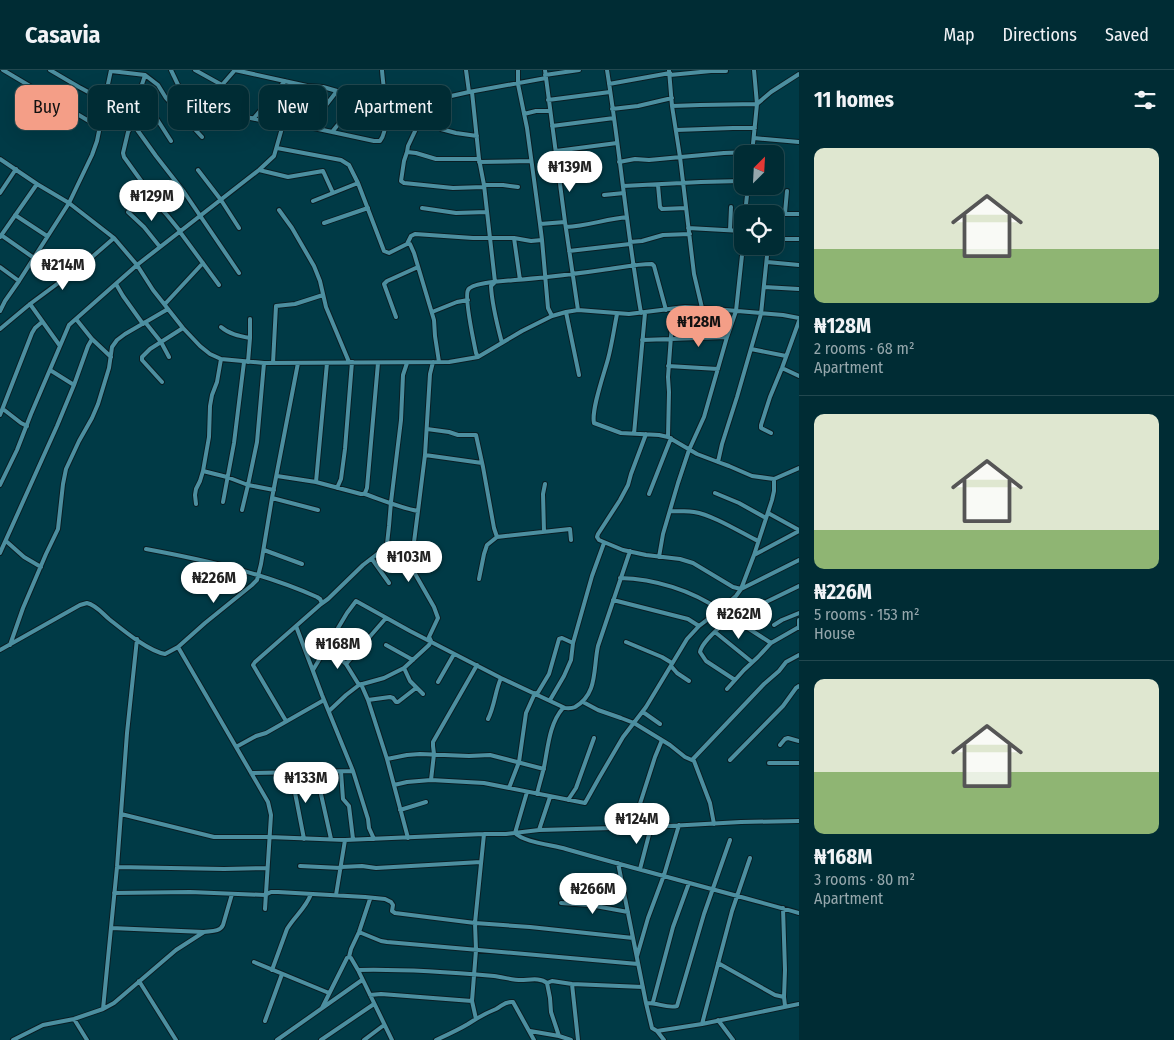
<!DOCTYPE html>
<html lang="en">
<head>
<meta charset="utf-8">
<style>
	body { margin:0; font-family:"Fira Sans Condensed",sans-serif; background:#0e3840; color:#f1f3f6; height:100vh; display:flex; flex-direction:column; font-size:19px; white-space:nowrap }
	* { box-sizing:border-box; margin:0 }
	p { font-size:16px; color:#95a7ac }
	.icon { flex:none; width:28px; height:28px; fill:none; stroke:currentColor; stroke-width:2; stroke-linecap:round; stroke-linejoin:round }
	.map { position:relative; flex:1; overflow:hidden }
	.drawer { display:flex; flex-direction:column; background:#002c34; width:375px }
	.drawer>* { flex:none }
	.banner { position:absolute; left:15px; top:15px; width:475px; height:45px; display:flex; gap:10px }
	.needle { width:32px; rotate:24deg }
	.controls { position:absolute; left:734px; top:75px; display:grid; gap:10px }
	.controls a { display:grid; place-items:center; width:50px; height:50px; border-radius:10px; background:#002c34; box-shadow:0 5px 20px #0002,0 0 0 1px #22484f; font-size:25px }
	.price { position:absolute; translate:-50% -42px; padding:0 11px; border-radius:18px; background:#fff; color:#222; font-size:16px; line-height:32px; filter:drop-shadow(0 1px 2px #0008) }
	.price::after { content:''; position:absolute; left:50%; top:30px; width:15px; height:11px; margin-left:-8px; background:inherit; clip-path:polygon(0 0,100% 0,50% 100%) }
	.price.selected { background:#f49e87; color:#111 }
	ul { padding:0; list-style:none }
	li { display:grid; align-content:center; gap:10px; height:265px; padding:0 15px }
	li+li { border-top:1px solid #22484f }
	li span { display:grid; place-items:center; height:155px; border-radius:10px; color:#555 }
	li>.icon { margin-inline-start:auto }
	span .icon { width:90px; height:90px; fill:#fffc; stroke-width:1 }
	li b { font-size:21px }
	h2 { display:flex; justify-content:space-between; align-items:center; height:60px; padding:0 15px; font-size:21px }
	.chip { padding:0 18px; border-radius:10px; background:#002c34; box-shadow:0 5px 20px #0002,0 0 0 1px #22484f; font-size:18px; line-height:45px }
	.chip.selected { background:#f49e87; color:#111 }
	header { display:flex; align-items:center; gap:30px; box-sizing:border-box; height:70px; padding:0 25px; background:#002c34; border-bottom:1px solid #22484f }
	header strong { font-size:24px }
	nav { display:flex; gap:28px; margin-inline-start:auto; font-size:18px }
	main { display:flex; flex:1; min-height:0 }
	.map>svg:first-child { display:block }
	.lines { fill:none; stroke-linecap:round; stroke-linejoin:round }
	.minor-casing { stroke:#091e24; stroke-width:6 }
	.minor { stroke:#4c8fa0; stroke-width:4 }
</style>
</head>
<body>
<header>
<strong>Casavia</strong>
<nav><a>Map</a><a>Directions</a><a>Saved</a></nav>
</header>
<main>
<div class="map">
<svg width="799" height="970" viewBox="0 0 799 970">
	<rect width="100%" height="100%" fill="#003a46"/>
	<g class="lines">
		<g class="minor-casing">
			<path id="minor" d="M 3,0 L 99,57
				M 50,0 L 79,17 L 105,31
				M 171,0 C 175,8 185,32 191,35 C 195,38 199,37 203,38
				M 235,0 L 307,16 L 323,17 L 337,21 L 370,26 L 389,32 L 403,34 L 420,33 L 469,22 L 546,8
				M 466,0 L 469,22
				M 518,0 L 518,14 L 527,58 L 540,154
				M 545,0 L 565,152 L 578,240
				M 607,0 C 620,81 627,163 641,243
				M 669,0 L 672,36 L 680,87 L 694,204 L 702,238
				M 111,1 L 145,5 L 158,15 L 166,28 L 202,67
				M 145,5 C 141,20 131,39 133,54 L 128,62 L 123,83 L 124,87 L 147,119 L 154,131 L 167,145 L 180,161
				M 545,5 L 579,0
				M 670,5 L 711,1 L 726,1
				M 609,14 L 670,3
				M 222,15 L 235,0
				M 311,17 C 301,28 289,40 284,55 L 309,57 L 374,71 L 380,71 C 391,58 383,17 382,0
				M 472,22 L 479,89 L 484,115 L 495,212 L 491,216 C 492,236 497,254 502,273
				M 137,30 L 155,46 L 171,71
				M 548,30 L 610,22
				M 672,36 L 700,35 L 757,34 L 771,22 L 799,4
				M 612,39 L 638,36 L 672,28
				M 103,41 L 132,47
				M 524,44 L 536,41 L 550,41
				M 254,48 L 285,11
				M 133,54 L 156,86 L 184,122 L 239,203
				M 552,56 L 614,48
				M 309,57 L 337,21
				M 441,59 L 456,63 L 477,66
				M 676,60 L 733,58 L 755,58
				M 332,62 L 362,25
				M 754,68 L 799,72
				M 277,78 L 341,90 L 349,95 L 358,113 L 384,181 L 389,183 L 407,174 L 410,174 L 414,183 L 434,250 L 435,266 L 439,292
				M 556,81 L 617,73
				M 407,82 L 408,76 L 416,59 L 416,33
				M 752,84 L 757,34 L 754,0
				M 0,89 L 37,114 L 69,133 L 114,168 L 137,195 L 153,220 L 183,258 L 200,276 L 210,284 L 221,289 L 264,293 L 449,292 L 478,287 L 522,261 L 552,246 L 566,242 L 578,240 L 629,244 L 685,237 L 702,238 L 783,245 L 799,248
				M 479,89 L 436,89 L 416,83 L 407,82 L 404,91 L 401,111 L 404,113 L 453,118 L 484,117
				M 479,92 L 531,91
				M 619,92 L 635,89 L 649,90 L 724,83 L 752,82
				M 198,100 L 221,130 L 239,158
				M 259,100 L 288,107 L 323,101 L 333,123
				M 484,115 L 503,115 L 518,117
				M 658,115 L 660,137 L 662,139 L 686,138
				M 623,116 L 701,112 L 742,111
				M 0,123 L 16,99
				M 604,125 L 624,123
				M 313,131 L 358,113
				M 422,138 L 456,143 L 487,142
				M 279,140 L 292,158 L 314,196 L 320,211 L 326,237 L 349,292
				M 128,142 L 144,157 L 160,177
				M 785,143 L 787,121
				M 745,144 L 748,116
				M 771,144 L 799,144
				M 15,145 L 47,166
				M 324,153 L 368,138
				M 566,157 C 587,156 606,149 627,147
				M 688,158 L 742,161
				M 730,160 L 731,137
				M 180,162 L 219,215
				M 1,165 L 34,188
				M 0,167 L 37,114
				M 514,168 L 520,210
				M 775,169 L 799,169
				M 542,170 L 540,154 L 565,152
				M 630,172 L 642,171 L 663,165 L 690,164
				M 407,174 L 411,166 L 415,164 L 473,168 L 514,168 L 531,171 L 542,170 L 548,238 L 552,246
				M 569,181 L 630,174
				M 767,192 L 799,195
				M 0,197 L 19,211
				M 116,214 L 123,226 L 143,254
				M 764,217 L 799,219
				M 30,234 L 60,276
				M 165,234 L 203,193
				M 0,241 L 5,231 L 19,211 L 69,133 L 92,85 L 97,71 L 105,31 L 107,19 L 111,0
				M 432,242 L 457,232 L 468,230
				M 566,242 L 579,305
				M 617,244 C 614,259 612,274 608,289 C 604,304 591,340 594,353 L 621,363 L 659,365 L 668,367 L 697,384 L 718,392 L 729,396 L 752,406 L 774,409
				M 396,247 L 384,214 L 387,211 L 418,197
				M 250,249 L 250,268
				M 145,252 L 161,272 L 169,287
				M 221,257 C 229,264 239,266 250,268 L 248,292
				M 0,259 L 30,234 L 84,194 L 114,168
				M 92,269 L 111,287
				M 642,270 L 727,267
				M 751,279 L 786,286
				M 478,287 L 476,283 C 474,273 464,227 468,220 C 472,212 507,211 515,210 C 544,208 573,204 602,200 C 619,198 635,194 652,194 L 654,196 L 666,240
				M 273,293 L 276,236 L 295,234 L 323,225
				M 668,296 L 718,299
				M 782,298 L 799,306
				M 50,300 L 74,315
				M 162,312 L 142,290 L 142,287 L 150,279 L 183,258
				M 3,339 L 21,353 L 27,356
				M 0,345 L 32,263 L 35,258 L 42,252
				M 427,359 L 449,362 L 458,365 L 476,365 L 483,397 L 494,458 L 497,467 L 570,459 L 571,470
				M 771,363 L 761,358 L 761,355 L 770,327 L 782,298 L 799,251
				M 634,364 L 645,243
				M 646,364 L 631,404 L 628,415 L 620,430 L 598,464 L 597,467 L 599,470 L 623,480 L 646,485 L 680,489 L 693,493 L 733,517 L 741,519 L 799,490
				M 668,367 L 669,322 L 668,307 L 673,239
				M 425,385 L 482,393
				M 718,392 L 722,374 L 737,327 L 761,244 L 768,176
				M 203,401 L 227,407 L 248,415 L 257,372 L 264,293
				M 277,406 L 316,412 L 361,424 L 363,424 L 365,423 L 367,418 L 378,293
				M 316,412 L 327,293
				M 0,415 L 17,380 L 31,344 L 69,255 L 137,195 L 259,100 L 274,86 L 282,58 L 284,55 L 203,38 L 222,15 L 195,0
				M 337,418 L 341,409 L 345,379 L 352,292
				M 715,423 L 739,433 L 766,448
				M 649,424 L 671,368
				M 272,428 L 318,440
				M 223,432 L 234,373 L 244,292
				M 196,434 L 195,425 L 196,419 L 200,411 L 203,401 L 209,367 L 210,336 L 212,325 L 217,312 L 221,289
				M 242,440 L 248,415 L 274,420
				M 418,441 L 425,385 L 430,304 L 433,292
				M 670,441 C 678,441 686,441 694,442 C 713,445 740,462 758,471
				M 768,443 L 799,460
				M 544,462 L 543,424 L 545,414
				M 6,471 L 24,487 L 41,497
				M 146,479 C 205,490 263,503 317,527 L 320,529 L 322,533
				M 264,480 L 302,494
				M 0,483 L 57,356 L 74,315 L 88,276 L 92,269 L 76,249
				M 754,485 L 772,430 L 774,421 L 774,409 L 799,398
				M 659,487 L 663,464 L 678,413 L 689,380 L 704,347 L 727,267 L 736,241 L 743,176
				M 372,489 L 389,513
				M 620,508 C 655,509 691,520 720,540
				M 479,509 L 484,484 L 487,475 L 497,467
				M 613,530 L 688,549 L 699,556
				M 718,541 L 729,548 L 735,548 L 743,544 L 751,537 L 764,533 L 799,516
				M 738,546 L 743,555 L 771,573
				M 729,548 C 721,557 702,571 700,582 L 706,591 L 735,610
				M 799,550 L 799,558
				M 774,555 L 782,550 L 799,543
				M 715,562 L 752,592
				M 626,572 L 662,587 L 672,593
				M 10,575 L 23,538 L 46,484 L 58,459 L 63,414 L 66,399 L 79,371 L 92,348 L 98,334 L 109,298 L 112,277 L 117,270 L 125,264 L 168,239
				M 386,575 L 413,590
				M 327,576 L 346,594 L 359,615
				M 178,577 L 268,732 L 271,745 L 265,839
				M 0,580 L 80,535 L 87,533 C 96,535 102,543 109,549 C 123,560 148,581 165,584 L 178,577 L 205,553 L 252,515 L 257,510 L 261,494 L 272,428 L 298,293
				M 346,594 L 386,548
				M 671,596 L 677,603 L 689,611
				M 404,598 L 410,611 L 423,624
				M 313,600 L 347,543 L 356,531 L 410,561 L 501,608 L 565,638
				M 438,612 L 454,584
				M 361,614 L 368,630 L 387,689 L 408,768
				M 727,619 L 744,600 L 758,587 L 771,573 L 799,557
				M 537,624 L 549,604 L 559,569 L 562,568 L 573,573
				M 368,630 L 390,627 L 393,628 L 396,632 L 398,632 L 416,618
				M 550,630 L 564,606 L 571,590 L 573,573 L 592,506 L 604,473
				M 583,632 L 598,640 L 621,648 L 634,653 L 670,675 L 685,687 L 694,691 L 710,733 L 714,754
				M 329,641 L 346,625 L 359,615 L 384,608 L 404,598 L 429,575 L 431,571 L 429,567 L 438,548 L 434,537 L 414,502 L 414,472 L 418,441 C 401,438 382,430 365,424
				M 643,642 L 660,654
				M 488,649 C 495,635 495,621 501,608
				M 286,651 L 253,595 L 255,592 L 296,556
				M 780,675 L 785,669 L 788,668 L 799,671
				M 236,677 L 256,666 L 266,663 L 324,630
				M 387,689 L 407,685 L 420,684 L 469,686 L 490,685 L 544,699
				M 692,690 L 764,614 L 779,601 L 786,592 L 799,585
				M 730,690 L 783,636 L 796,618 L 799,616
				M 769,693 L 799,693
				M 291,702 L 304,769
				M 316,702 L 331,769
				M 341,702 L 343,729 L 349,736 L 353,769
				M 251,703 L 353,701
				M 431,710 L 434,684 L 433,676 L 433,672 L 477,595
				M 394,715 L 407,712 L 431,710 L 484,713 L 585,733 L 599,708 L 623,667 L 646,637 L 687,569 L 699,556 L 720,540 L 736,526 L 741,519 L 754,485 L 799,461
				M 509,718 L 519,692 L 526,643 L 535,623
				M 527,722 L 515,763 C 523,772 553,775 566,779 C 643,801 721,821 799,843
				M 537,724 C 539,715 542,706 544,697 C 548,678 549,654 563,638 C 567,638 571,639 575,637 C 598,624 593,599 598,576 L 630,481
				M 568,730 L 576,718 L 594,668
				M 400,740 L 426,732
				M 638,740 L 655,687 L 662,670
				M 121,744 L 214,767 L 269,767 L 345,770 L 484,764 L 506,764 L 539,760 L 651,757 L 741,752 L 799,751
				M 539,760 L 550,727
				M 374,769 L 369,758 L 368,749 L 353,701 L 322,625 L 296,556 L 321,534 L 328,529 L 363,495 L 385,478 L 387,474 L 389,456 L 391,432 L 401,350 L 403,305 L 407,293
				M 618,793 L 646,933 L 652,958 L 657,961 L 702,954 L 799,934
				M 300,796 L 341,798
				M 117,797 L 224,799 L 267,798
				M 341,797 L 362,796 L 376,798 L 481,792
				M 640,799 L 651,757
				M 114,823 L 190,822 L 265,825 L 271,822 L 278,822 L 365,827 L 385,829 L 391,832 L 393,835 L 392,841 L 395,843 L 475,853 L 530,857 L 633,868
				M 336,825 L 345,770
				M 561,833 L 590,835 L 628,842
				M 783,838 L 785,900 L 784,927 L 785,936
				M 111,858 L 204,862 C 211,861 220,862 223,855 L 232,824
				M 359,862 L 381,871 L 387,872 L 638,894
				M 637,886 L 648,848 L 664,805 L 679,755
				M 349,887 L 351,879 L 359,862 L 370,829
				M 254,892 L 329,923
				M 718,893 L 775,925 L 784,927
				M 272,900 L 287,859 C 294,847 306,838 311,824
				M 358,900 C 403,899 448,902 494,906 C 503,907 512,910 521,910 C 529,910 540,907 547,913 L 552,911 L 572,914 L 643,917
				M 139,911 L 176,970
				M 547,913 L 550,928 L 551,942 L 559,966
				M 572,914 L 578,970
				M 370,925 L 381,924 L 472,931
				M 653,932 L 673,857 L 689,813
				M 646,933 C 656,932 668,939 677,936 L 704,844 L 730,770
				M 322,938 L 347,888 L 349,887 L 351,888 L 358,900 L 392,970
				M 103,939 L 117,797 L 127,663 L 137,569
				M 74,949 L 87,970
				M 476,949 L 472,931 L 476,880 L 475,853 L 484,764
				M 718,950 L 733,970
				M 265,951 L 282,904
				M 702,954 L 732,841 L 750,788
				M 530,961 L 559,966 L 571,970
				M 657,961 L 664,970
				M 13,970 L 43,955 L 74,949 L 103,939 L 114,933 L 176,880 L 204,862
				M 277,970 L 362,910
				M 321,970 L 374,934
				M 364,970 L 384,955
				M 436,970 C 447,965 458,960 468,954 C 477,948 486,943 496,939 C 502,936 505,931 513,932 L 534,970"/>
		</g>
		<use href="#minor" class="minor"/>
	</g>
</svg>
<div class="controls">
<a><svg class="needle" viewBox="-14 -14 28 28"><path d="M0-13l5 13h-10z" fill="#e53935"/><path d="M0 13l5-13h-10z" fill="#95a7ac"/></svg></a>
<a><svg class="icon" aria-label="locate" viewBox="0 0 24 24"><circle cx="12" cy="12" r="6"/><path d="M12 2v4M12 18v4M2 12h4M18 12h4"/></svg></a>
</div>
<b class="price" style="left:570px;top:123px">₦139M</b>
<b class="price" style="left:152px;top:152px">₦129M</b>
<b class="price" style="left:63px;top:221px">₦214M</b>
<b class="price selected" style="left:699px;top:278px">₦128M</b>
<b class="price" style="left:409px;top:513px">₦103M</b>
<b class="price" style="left:214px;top:534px">₦226M</b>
<b class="price" style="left:739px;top:570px">₦262M</b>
<b class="price" style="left:338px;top:600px">₦168M</b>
<b class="price" style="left:306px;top:734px">₦133M</b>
<b class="price" style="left:637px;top:775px">₦124M</b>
<b class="price" style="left:593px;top:845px">₦266M</b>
<div class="banner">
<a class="chip selected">Buy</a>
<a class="chip">Rent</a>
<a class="chip">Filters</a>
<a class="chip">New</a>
<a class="chip">Apartment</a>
</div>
</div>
<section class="drawer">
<h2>11 homes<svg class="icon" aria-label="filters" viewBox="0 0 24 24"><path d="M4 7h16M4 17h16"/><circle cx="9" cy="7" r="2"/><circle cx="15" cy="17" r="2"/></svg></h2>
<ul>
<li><span style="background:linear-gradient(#dfe7d0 65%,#8fb573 0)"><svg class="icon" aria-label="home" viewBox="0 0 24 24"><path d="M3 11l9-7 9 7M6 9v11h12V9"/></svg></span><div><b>₦128M</b><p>2 rooms · 68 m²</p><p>Apartment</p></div></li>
<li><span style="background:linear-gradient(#dfe7d0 75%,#8fb573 0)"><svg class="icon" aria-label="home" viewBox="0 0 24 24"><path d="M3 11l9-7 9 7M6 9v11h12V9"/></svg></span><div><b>₦226M</b><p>5 rooms · 153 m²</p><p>House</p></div></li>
<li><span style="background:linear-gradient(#dfe7d0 60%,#8fb573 0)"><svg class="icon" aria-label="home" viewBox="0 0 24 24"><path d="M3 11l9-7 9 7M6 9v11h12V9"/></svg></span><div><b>₦168M</b><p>3 rooms · 80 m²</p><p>Apartment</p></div></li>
</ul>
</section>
</main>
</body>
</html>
